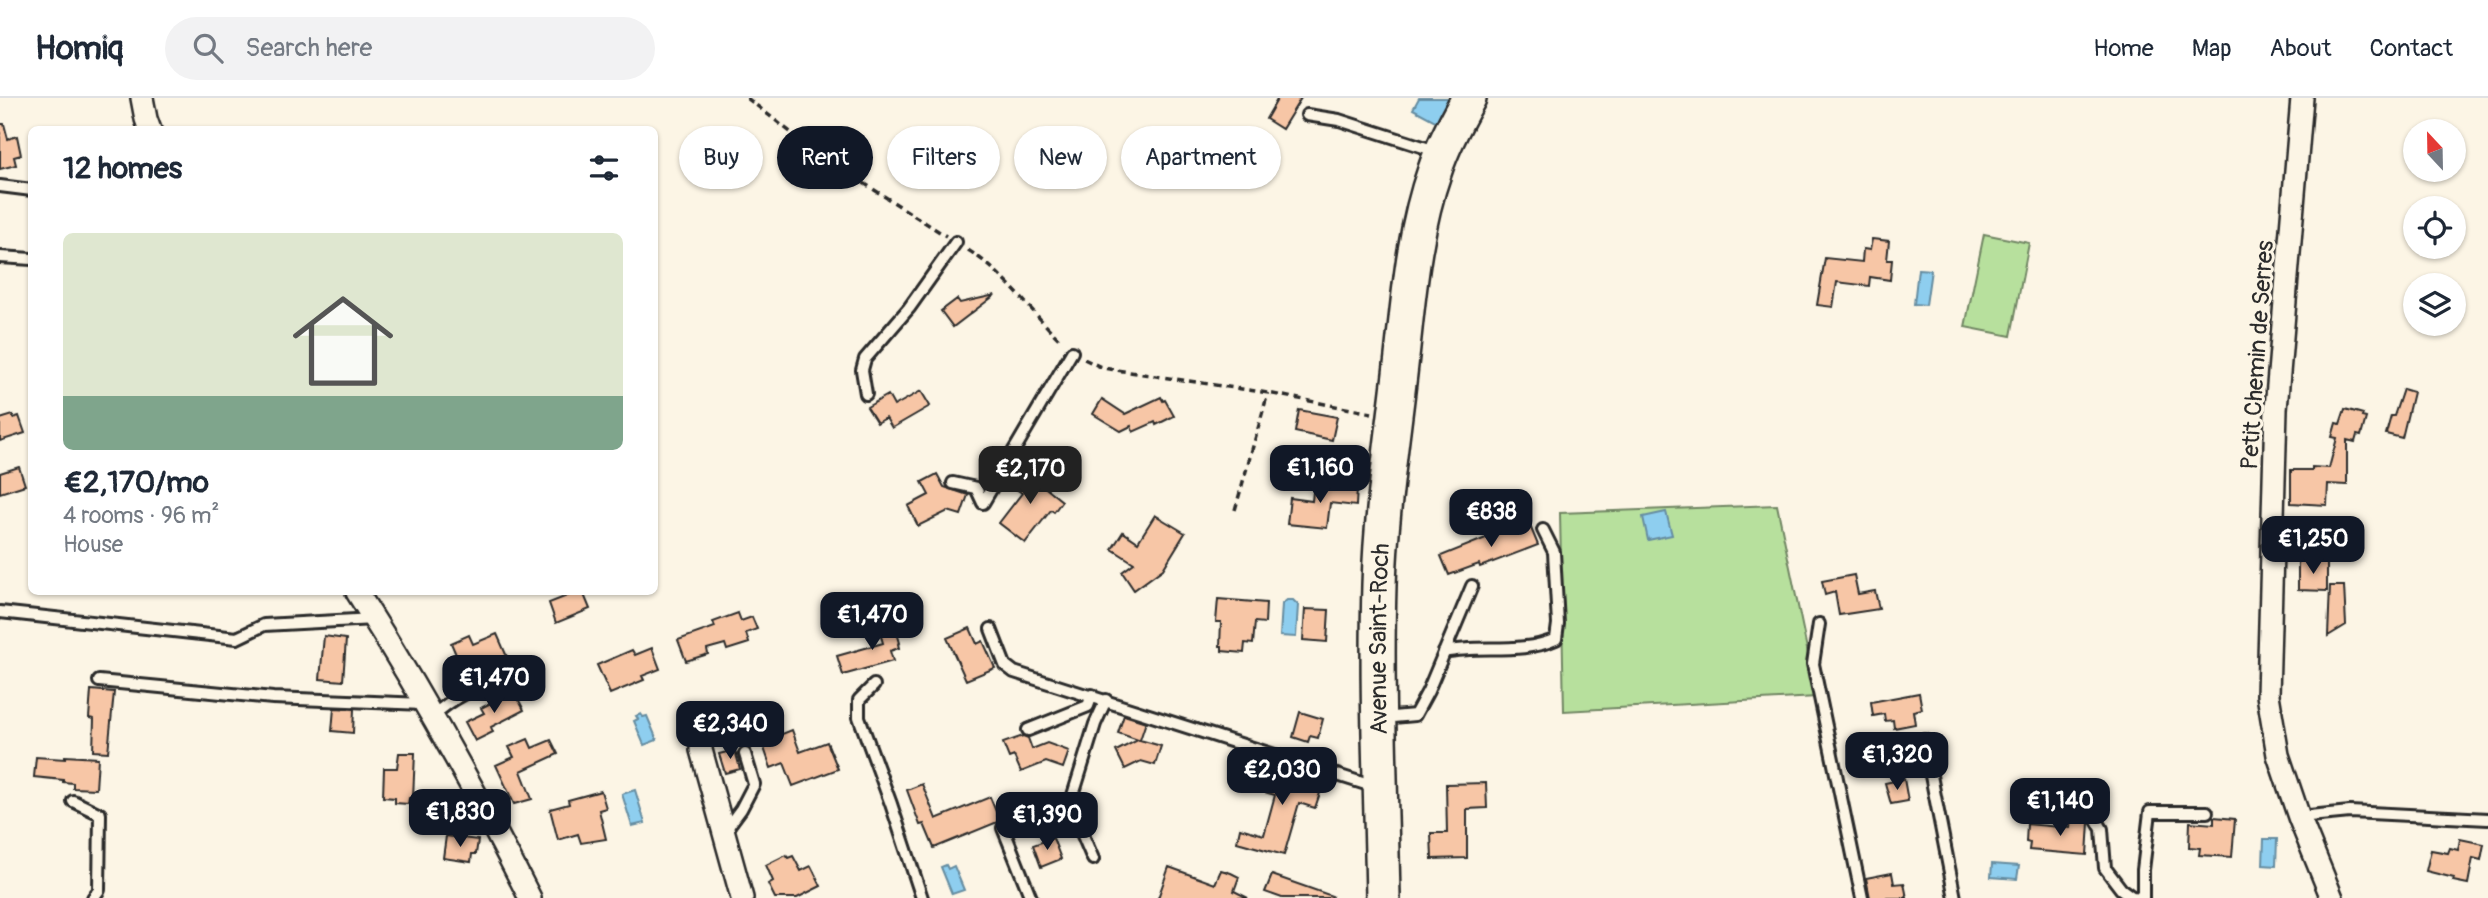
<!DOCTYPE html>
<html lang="en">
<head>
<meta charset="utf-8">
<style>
	body { margin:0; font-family:Pangolin,sans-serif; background:#f2f2f3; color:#1f2937; height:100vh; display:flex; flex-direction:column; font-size:26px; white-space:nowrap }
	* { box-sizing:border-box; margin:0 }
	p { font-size:23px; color:#747a83 }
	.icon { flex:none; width:38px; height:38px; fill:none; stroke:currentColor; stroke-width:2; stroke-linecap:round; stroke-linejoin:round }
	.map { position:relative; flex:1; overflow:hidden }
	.drawer { position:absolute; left:28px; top:28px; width:630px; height:469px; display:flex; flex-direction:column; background:#fff; border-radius:10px; box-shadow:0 2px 5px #0004 }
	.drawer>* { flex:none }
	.top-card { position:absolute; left:679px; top:28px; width:665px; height:63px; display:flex; gap:14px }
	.needle { width:46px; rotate:338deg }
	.tools { position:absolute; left:2403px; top:21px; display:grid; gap:14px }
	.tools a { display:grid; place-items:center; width:63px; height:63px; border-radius:50%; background:#fff; box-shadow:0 2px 5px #0004; font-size:35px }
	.price { position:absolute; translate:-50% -60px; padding:0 16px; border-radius:14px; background:#111827; color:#fff; font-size:23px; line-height:46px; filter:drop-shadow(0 2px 4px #0008) }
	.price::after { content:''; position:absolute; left:50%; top:42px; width:21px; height:16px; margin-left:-10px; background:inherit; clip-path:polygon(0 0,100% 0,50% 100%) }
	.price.selected { background:#222; color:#fff }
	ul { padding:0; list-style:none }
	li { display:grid; align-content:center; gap:14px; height:371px; padding:0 35px }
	li span { display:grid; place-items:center; height:217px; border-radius:10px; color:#555 }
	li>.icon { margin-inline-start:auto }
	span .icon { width:126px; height:126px; fill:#fffc; stroke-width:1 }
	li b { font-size:30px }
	h2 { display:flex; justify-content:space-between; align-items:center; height:84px; padding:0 35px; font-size:30px }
	.chip { padding:0 24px; border-radius:32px; background:#fff; box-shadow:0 2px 5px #0004; font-size:24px; line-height:63px }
	.chip.selected { background:#111827; color:#fff }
	header { display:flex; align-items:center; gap:42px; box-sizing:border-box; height:98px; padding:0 35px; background:#fff; border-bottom:2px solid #e0e1e3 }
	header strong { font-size:33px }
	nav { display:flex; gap:38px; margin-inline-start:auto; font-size:24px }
	.search { width:490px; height:63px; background:#f2f2f3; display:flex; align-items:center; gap:18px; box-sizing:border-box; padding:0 24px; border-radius:38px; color:#747a83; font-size:26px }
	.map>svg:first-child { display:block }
	.green { fill:#b7e09d; stroke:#718664; stroke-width:2 }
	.water { fill:#8eceef; stroke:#668da1; stroke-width:2 }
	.building { fill:#f7c6a6; stroke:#2b2b2b; stroke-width:2 }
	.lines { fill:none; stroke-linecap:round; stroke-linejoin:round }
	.lane-casing { stroke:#2b2b2b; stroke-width:16 }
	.street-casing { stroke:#2b2b2b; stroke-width:26 }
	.primary-casing { stroke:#2b2b2b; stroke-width:38 }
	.path { stroke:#2b2b2b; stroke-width:3.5; stroke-dasharray:7 5; stroke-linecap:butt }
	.lane { stroke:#fcf5e5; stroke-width:10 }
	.street { stroke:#fcf5e5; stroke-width:21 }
	.primary { stroke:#fcf5e5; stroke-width:33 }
	.labels { text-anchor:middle; stroke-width:6; stroke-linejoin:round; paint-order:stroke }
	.street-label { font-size:24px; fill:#2b2b2b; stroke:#fcf5e5 }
</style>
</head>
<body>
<header>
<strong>Homiq</strong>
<div class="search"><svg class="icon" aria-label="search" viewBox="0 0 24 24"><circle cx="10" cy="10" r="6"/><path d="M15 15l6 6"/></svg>Search here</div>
<nav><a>Home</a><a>Map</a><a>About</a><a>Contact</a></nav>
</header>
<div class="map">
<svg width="2488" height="800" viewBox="0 0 2488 800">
	<rect width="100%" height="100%" fill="#fcf5e5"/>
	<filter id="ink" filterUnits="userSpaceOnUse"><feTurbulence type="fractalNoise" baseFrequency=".0143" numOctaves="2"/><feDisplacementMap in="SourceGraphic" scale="14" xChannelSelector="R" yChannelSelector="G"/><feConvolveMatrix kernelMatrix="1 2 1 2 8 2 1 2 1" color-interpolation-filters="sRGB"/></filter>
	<g filter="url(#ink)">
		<path class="green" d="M 1984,136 L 2029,145 L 2011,238 L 1965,229 Z
			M 1777,407 L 1817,599 L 1564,613 L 1560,415 Z"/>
		<path class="water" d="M 1419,0 L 1449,0 L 1437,24 L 1413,11 Z
			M 1918,171 L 1931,172 L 1926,207 L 1914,206 Z
			M 1666,414 L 1672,437 L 1648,442 L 1643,419 Z
			M 1287,502 L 1293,502 L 1298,507 L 1296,539 L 1280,538 L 1282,506 Z
			M 641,616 L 643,619 L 647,618 L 657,642 L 644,647 L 634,623 L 638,621 L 636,618 Z
			M 635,692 L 645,725 L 632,728 L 622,696 Z
			M 2264,741 L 2277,741 L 2276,768 L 2263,767 Z
			M 1992,766 L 2019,768 L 2017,781 L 1991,779 Z
			M 946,767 L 948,771 L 954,768 L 964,792 L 952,796 L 941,769 Z"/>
		<path class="building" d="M 1278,0 L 1301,0 L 1282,31 L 1266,21 Z
			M 0,26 L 4,26 L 8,41 L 17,38 L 21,57 L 14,59 L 16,67 L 0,71 Z
			M 1872,141 L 1889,143 L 1887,162 L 1892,162 L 1890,182 L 1870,179 L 1869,188 L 1837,184 L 1833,209 L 1817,207 L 1825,160 L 1862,164 L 1863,151 L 1870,152 Z
			M 995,197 L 953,229 L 941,213 L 957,201 L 960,205 Z
			M 2403,291 L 2413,294 L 2402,340 L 2386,336 L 2391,318 L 2394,318 Z
			M 921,293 L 930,308 L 892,330 L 886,320 L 877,325 L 867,309 L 888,297 L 894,308 Z
			M 1161,299 L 1163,303 L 1165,302 L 1174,318 L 1156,327 L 1155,324 L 1133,334 L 1131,328 L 1121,333 L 1093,316 L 1102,301 L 1125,316 Z
			M 2345,311 L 2363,316 L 2362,319 L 2366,320 L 2361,338 L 2357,337 L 2355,344 L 2347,342 L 2347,387 L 2328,386 L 2327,407 L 2291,405 L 2291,372 L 2312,372 L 2312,369 L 2329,370 L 2337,340 L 2332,339 L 2336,325 L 2340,326 Z
			M 1299,312 L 1337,319 L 1332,342 L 1295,334 Z
			M 13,317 L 13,320 L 19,318 L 25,335 L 0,343 L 0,321 Z
			M 19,369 L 25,387 L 0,395 L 0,375 Z
			M 1029,369 L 1045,382 L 1042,387 L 1062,403 L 1054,414 L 1051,412 L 1025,445 L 999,425 L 1022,395 L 1013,389 Z
			M 937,376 L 944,389 L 968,397 L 961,417 L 948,413 L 918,428 L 908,408 L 929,397 L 922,384 Z
			M 1314,384 L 1357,389 L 1356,408 L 1330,405 L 1327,430 L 1287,426 L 1290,400 L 1312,403 Z
			M 1155,417 L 1185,435 L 1163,471 L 1134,492 L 1122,474 L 1134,465 L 1112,451 L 1123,434 L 1138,444 Z
			M 1528,423 L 1538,447 L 1480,469 L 1479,466 L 1449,477 L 1441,458 Z
			M 2298,463 L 2327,463 L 2327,493 L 2298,492 Z
			M 1854,477 L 1858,496 L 1875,493 L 1879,511 L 1839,517 L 1835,494 L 1825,497 L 1822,483 Z
			M 2330,488 L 2344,488 L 2346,527 L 2328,538 Z
			M 577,494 L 583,494 L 590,511 L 556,525 L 549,505 Z
			M 1218,501 L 1266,505 L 1265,525 L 1255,524 L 1253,546 L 1245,545 L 1244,555 L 1222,553 L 1222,548 L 1220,548 L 1221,524 L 1216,524 Z
			M 1305,511 L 1329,512 L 1327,544 L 1303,542 Z
			M 738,515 L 741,523 L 752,519 L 757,531 L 746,535 L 749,545 L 727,552 L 725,546 L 707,551 L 708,556 L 686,563 L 678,542 L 715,529 L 713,524 Z
			M 894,524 L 900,545 L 898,546 L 899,550 L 890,553 L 893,563 L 843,577 L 837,558 L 883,545 L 878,528 Z
			M 970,530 L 977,546 L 983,543 L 995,570 L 966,582 L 947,540 Z
			M 497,536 L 508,561 L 491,568 L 494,573 L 478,579 L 471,561 L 460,566 L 451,545 L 469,537 L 473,546 Z
			M 324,538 L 346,541 L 343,583 L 320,581 Z
			M 652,550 L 660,571 L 642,578 L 644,582 L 610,596 L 597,567 L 632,552 L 635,557 Z
			M 91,592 L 114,594 L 108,654 L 93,653 L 94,621 L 89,620 Z
			M 514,593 L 524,612 L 491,629 L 493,634 L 475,643 L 465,624 L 484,615 L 481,610 Z
			M 1919,595 L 1922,611 L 1913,613 L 1915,626 L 1894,630 L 1893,622 L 1885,623 L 1884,616 L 1873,618 L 1871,604 Z
			M 334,610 L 354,611 L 353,635 L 332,633 Z
			M 1300,614 L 1323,621 L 1318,640 L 1310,638 L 1308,644 L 1293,639 Z
			M 1124,617 L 1146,624 L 1140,642 L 1161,648 L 1155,667 L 1141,663 L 1125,671 L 1116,653 L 1138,642 L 1118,635 Z
			M 792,632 L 800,654 L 827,644 L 838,671 L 793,688 L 784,665 L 771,670 L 762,644 Z
			M 1023,638 L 1028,640 L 1032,651 L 1047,645 L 1069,653 L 1063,670 L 1046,664 L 1021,674 L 1014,658 L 1009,660 L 1003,645 Z
			M 528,641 L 532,650 L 551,642 L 558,656 L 521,673 L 532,701 L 514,706 L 496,667 L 514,659 L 509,649 Z
			M 735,652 L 740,671 L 725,675 L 719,656 Z
			M 399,655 L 415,655 L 413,700 L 409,700 L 408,706 L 395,705 L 395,700 L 383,699 L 384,670 L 397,670 Z
			M 65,658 L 98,660 L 96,691 L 73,690 L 73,685 L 63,684 L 63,682 L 34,679 L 36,659 L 65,661 Z
			M 1265,665 L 1324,683 L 1315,710 L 1299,705 L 1284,757 L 1237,744 L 1240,730 L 1264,737 L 1275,697 L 1257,692 Z
			M 1904,681 L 1908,703 L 1891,706 L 1885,685 Z
			M 1486,685 L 1487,710 L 1467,711 L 1467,760 L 1432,761 L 1431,735 L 1447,735 L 1446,686 Z
			M 922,686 L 936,721 L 990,699 L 1000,723 L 934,750 L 924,726 L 920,727 L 907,692 Z
			M 601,693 L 606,710 L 599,712 L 606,741 L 581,745 L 578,736 L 558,742 L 550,711 L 569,706 L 568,702 Z
			M 2071,719 L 2086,720 L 2089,724 L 2087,757 L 2029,752 L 2030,745 L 2026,744 L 2027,726 L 2070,730 Z
			M 2214,719 L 2235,721 L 2232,759 L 2199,757 L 2200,750 L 2189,749 L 2190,724 L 2214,726 Z
			M 446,738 L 478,742 L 476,756 L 472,756 L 471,764 L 443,760 Z
			M 1053,740 L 1061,761 L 1041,769 L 1033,747 Z
			M 2460,741 L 2484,746 L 2481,762 L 2473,760 L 2468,786 L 2453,783 L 2454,780 L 2426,773 L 2431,752 L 2448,755 L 2450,750 L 2458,752 Z
			M 786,757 L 788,760 L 793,758 L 801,773 L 811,768 L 821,788 L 797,800 L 775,800 L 768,786 L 773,783 L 766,767 Z
			M 1169,769 L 1215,786 L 1221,772 L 1231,775 L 1239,779 L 1234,793 L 1248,800 L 1158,800 Z
			M 1892,775 L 1894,786 L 1904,785 L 1907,800 L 1870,800 L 1866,780 Z
			M 1272,777 L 1332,798 L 1331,800 L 1282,800 L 1265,794 Z"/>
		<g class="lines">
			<g class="lane-casing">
				<path id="lane" d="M 1307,17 L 1339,22 L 1439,54
					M 0,88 L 32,92
					M 0,159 L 32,161
					M 866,296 L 862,272 L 865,261 L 909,210 L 956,144
					M 953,385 L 976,390 L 983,405 L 1072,254
					M 0,514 L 237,540 L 264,527 L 374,521
					M 1819,526 L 1813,566 L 1862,800
					M 991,531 L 1005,567 L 1014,574 L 1375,689
					M 1444,554 C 1481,546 1520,557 1556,541 L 1558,526 L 1554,454 L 1543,432
					M 99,583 L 273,600 L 424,606
					M 874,587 L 859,602 L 859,619 L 891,706 L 922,800
					M 433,618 C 456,595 489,585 519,572
					M 1382,620 L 1415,617 L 1428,593 L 1472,488
					M 1028,632 L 1088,608 L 1092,597
					M 1924,642 L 1955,800
					M 73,703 L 100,716 L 99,792 L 93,800
					M 2031,708 L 2091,712 L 2102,731 L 2105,770 L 2121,791 L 2132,799 L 2143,800
					M 2299,719 L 2350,714 L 2488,721
					M 1003,730 L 1031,800
					M 724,734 L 741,711 L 754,686 L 745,656
					M 1093,761 L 1070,707 L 1095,626 L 1106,602
					M 2143,800 L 2143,772 L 2150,714 L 2207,714"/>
			</g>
			<g class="street-casing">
				<path id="street" d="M 142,0 L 146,21 L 150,32
					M 2302,0 L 2276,311 L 2268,597 L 2278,657 L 2299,719 L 2332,800
					M 357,494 C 420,593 477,695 530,800
					M 702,630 L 701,652 L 742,800"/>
			</g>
			<g class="primary-casing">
				<g id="primary">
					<path id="s1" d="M 1383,800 C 1381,696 1376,591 1379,487 C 1381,416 1392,346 1400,276 C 1408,208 1412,137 1435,72 C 1443,47 1456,23 1469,0"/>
				</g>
			</g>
			<path class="path" d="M 747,0 L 817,55 L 946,138
				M 968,152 C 1005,175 1031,214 1062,244
				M 1084,261 L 1103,270 L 1268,295 L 1372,315
				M 1235,412 L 1268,295"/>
			<use href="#lane" class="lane"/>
			<use href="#street" class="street"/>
			<use href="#primary" class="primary"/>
		</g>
	</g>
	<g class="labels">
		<g class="street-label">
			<text transform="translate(2257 257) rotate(-86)" y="8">Petit Chemin de Serres</text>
			<text dy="8" stroke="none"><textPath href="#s1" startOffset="259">Avenue Saint-Roch</textPath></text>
		</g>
	</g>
</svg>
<div class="tools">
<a><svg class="needle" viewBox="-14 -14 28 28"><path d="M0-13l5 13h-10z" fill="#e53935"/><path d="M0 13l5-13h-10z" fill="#747a83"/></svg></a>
<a><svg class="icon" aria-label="locate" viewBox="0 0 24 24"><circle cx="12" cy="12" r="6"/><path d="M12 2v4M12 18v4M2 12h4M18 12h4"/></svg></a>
<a><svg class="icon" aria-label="layers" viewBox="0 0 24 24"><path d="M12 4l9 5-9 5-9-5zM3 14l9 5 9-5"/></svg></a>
</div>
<b class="price" style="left:1320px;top:407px">€1,160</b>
<b class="price selected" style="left:1030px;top:408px">€2,170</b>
<b class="price" style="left:1491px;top:451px">€838</b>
<b class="price" style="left:2313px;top:478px">€1,250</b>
<b class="price" style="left:872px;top:554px">€1,470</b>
<b class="price" style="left:494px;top:617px">€1,470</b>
<b class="price" style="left:730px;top:663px">€2,340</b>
<b class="price" style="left:1897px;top:694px">€1,320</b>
<b class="price" style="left:1282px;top:709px">€2,030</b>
<b class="price" style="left:2060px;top:740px">€1,140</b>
<b class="price" style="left:460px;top:751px">€1,830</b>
<b class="price" style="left:1047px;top:754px">€1,390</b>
<div class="top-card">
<a class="chip">Buy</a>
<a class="chip selected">Rent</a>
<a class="chip">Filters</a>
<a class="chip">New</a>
<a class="chip">Apartment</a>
</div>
<section class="drawer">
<h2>12 homes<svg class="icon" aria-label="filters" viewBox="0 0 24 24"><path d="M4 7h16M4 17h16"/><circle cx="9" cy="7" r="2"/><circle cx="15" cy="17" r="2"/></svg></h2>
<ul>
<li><span style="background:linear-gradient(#dfe7d0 75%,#7fa58c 0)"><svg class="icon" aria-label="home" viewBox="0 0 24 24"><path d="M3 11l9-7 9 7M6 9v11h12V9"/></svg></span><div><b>€2,170/mo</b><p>4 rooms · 96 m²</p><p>House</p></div></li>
</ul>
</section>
</div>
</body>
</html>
